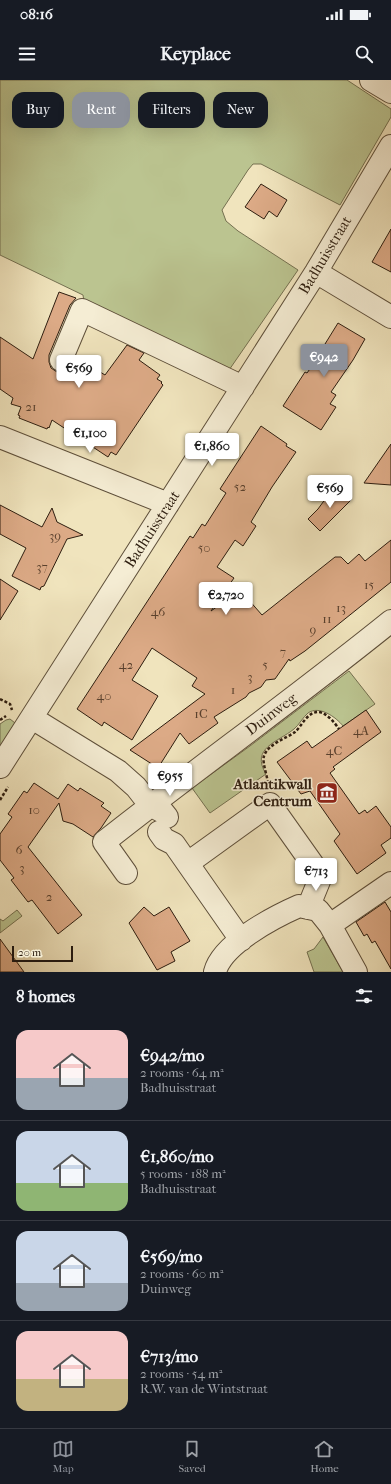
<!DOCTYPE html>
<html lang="en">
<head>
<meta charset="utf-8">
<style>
	body { margin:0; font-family:"IM FELL French Canon",serif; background:#242831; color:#f1f3f6; height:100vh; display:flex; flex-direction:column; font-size:15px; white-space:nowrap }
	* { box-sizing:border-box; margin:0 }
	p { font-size:13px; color:#9ea1a6 }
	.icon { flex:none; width:22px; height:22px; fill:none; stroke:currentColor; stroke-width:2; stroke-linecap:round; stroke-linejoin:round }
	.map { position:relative; height:892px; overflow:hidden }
	.drawer { display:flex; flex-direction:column; background:#171b24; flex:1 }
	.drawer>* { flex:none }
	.top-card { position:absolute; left:12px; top:12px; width:367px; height:36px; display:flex; gap:8px }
	.scale { position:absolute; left:12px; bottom:10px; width:61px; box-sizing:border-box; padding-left:4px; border:2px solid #2d1d0f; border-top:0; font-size:11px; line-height:14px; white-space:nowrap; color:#2d1d0f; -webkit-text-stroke:3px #f5edd4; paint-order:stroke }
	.price { position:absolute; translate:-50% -34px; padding:0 9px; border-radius:4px; background:#fff; color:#222; font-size:13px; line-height:26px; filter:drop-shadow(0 1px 2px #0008) }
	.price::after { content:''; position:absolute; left:50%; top:24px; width:12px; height:9px; margin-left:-6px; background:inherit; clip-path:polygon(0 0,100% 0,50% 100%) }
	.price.on { background:#8c9099; color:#fff }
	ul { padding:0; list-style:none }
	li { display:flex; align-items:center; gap:12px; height:100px; padding:0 16px }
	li+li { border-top:1px solid #363941 }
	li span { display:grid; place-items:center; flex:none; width:112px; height:80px; border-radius:12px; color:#555 }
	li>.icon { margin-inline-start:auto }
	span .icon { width:48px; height:48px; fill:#fffc; stroke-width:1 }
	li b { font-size:17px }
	h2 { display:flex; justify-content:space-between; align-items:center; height:48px; padding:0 16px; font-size:17px }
	.tag { padding:0 14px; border-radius:12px; background:#171b24; box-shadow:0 4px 16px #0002; font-size:14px; line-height:36px }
	.tag.on { background:#8c9099; color:#fff }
	.status { display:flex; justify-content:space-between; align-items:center; height:28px; padding:0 20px; background:#171b24; direction:ltr }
	.status svg { height:11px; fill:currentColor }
	header { display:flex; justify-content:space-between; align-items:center; height:52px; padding:0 16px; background:#171b24; font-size:18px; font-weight:700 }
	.tabs { display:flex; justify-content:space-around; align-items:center; height:56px; border-top:1px solid #363941; background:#171b24; font-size:11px; color:#9ea1a6 }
	.tabs a { display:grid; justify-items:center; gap:2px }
	.tabs .on { color:#8c9099 }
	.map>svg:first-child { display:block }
	.green { fill:#bbc490; stroke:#747050 }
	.building { fill:#dcaa86; stroke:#2d1d0f }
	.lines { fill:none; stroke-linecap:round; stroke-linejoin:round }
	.minor-casing { stroke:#5e4f3a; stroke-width:24 }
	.path { stroke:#2d1d0f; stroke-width:2.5; stroke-dasharray:3 2; stroke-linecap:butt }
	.minor { stroke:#f5edd4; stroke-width:22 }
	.labels { text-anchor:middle; stroke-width:3; stroke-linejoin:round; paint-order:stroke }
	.number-label { font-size:13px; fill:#59402d }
	.street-label { font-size:15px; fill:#2d1d0f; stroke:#f5edd4 }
	.poi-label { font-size:15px; font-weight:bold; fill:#2d1d0f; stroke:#f5edd4; text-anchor:end }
</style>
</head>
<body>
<div class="status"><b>08:16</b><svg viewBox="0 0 49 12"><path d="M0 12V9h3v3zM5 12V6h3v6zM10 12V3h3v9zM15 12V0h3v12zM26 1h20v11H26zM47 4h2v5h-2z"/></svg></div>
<header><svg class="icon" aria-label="menu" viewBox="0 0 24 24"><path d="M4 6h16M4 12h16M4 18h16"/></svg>Keyplace<svg class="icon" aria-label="search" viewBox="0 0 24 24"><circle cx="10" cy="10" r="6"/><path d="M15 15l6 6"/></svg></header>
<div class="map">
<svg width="391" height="892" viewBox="0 0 391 892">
	<rect width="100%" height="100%" fill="#f0e4bd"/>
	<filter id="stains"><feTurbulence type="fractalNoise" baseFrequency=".005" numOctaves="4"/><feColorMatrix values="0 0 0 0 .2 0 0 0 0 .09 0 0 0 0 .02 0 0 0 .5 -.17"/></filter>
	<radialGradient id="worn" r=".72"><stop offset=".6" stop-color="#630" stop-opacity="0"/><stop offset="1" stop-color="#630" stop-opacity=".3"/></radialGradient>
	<path class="green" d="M 0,0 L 347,0 L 391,29 L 391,37 L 340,125 L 261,84 L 253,84 L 248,90 L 222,130 L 226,141 L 238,151 L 298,190 L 227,293 L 84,222 L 83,215 L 0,175 Z
		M 349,591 L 375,624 L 343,646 C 336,637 319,625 308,633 C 303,637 299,645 294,649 C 278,662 250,668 266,694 L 210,733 L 192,708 L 250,666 Z
		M 10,639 L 15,643 L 0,667 L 0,644 L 6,640 Z
		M 17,830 L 22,836 L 0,853 L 0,839 L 3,841 Z
		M 323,857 L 343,892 L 314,892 L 307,872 L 314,869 Z"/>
	<path class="building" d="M 261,104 L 287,120 L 277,137 L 269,131 L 264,139 L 245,127 Z
		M 391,149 L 391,192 L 372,182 Z
		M 59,212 L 76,218 L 70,225 L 49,275 L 49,282 L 51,288 L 57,292 L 62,292 L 68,290 L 72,285 L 76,277 L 105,295 L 127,265 L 144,273 L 139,280 L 160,295 L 157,299 L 162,302 L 161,303 L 163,305 L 116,375 L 111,372 L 108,377 L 52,340 L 49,348 L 48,347 L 47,349 L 19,338 L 20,336 L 18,335 L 21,327 L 11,324 L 13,318 L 0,309 L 0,257 L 33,279 Z
		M 338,243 L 365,259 L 353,280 L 331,312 L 336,315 L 330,324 L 336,327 L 321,350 L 283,326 L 305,292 L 307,293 L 327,265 L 325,264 Z
		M 261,346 L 287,364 L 286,366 L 296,372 L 272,407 L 251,442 L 256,446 L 243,466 L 235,460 L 217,487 L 234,498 L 211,531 L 240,510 L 262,535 L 335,477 L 341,477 L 348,484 L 359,474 L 365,481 L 391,460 L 391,502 L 305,571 L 290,581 L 289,579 L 275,599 L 266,600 L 261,607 L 249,613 L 246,617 L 214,637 L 218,643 L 189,664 L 180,653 L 158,688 L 130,670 L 205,614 L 192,606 L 197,598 L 152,568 L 132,600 L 158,616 L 132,660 L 104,642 L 102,646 L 77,629 L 190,456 L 193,458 L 202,444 L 205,446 L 226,413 L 220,409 Z
		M 391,364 L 391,405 L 364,403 Z
		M 334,407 L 352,419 L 320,451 L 308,439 L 318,429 Z
		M 0,425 L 42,447 L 52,428 L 57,442 L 83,455 L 67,459 L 44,506 L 41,507 L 40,510 L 12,496 L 26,468 L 0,454 Z
		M 0,499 L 18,511 L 0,540 Z
		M 366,630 L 381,652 L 333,687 L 335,689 L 330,693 L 359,734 L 365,730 L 367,733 L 376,726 L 391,747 L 391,758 L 381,765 L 386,773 L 357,794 L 334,761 L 340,754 L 310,711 L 301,714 L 277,682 L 307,661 L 312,668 Z
		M 34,703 L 58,719 L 68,704 L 78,711 L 80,708 L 104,723 L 101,726 L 111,733 L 101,748 L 93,757 L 73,744 L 63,741 L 59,723 L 28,767 L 82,835 L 58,854 L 32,820 L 28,822 L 11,800 L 14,798 L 0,780 L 0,754 L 12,737 L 8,734 L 24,711 L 27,713 Z
		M 385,822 L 391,832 L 391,889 L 375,861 L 372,863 L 367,854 L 364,856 L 356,842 Z
		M 144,827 L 154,836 L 169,827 L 190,861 L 171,872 L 175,881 L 157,890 L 129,843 Z
		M 0,859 L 24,892 L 0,892 Z"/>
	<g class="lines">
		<g class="minor-casing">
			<path id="minor" d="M 371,0 L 391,12
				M 316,192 L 391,237
				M 61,280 L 82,230 L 243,307
				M 0,357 L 168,424
				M 32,638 L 118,691 L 136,707 L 150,725 L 163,732 L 167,737
				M 0,687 L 316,192 L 391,66
				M 159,752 L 164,759 L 174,764 L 241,860
				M 188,783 L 270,724 L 321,796 L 308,828
				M 126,793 L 104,762 C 199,687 297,617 391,541
				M 330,845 L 391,803
				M 215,892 C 222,864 274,837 299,826 L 318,830 L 330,845 L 356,892"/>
		</g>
		<path class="path" d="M 0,619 L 10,624 L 12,630
			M 0,640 L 6,636
			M 268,703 C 267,695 262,682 264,676 C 268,664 285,659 295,652 C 302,646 307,632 318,632 C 326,632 335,643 339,649
			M 0,720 L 8,707"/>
		<use href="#minor" class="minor"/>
	</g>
	<defs>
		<g id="museum-square" transform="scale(1.15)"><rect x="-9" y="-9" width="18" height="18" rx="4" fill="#8f2418" stroke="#f5edd4"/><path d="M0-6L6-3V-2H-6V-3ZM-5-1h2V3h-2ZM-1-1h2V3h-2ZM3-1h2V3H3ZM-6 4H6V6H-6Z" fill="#fff"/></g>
	</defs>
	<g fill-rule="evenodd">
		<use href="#museum-square" x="327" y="713"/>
	</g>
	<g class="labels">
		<g class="number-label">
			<text x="31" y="331">21</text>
			<text x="240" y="411">52</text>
			<text x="55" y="460">39</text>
			<text x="204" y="472">50</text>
			<text x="42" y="491">37</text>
			<text x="369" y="509">15</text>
			<text x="341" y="532">13</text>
			<text x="158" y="536">46</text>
			<text x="327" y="543">11</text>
			<text x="313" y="554">9</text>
			<text x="283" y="576">7</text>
			<text x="126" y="589">42</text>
			<text x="265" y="589">5</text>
			<text x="250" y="601">3</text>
			<text x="233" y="614">1</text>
			<text x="104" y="620">40</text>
			<text x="201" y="638">1C</text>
			<text x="361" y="655">4A</text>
			<text x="334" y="675">4C</text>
			<text x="34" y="734">10</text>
			<text x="19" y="774">6</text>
			<text x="22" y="792">3</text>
			<text x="49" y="821">2</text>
		</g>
		<g class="street-label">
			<text transform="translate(325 175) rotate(-59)" y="5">Badhuisstraat</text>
			<text transform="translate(152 449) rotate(-57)" y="5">Badhuisstraat</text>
			<text transform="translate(271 634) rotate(-37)" y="5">Duinweg</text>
		</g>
		<g class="poi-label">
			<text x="312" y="709">Atlantikwall<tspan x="312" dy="17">Centrum</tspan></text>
		</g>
	</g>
	<rect width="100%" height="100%" filter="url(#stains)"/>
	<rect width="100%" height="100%" fill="url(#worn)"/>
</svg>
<div class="scale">20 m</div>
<b class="price on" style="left:324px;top:298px">€942</b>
<b class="price" style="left:79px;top:309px">€569</b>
<b class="price" style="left:90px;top:374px">€1,100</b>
<b class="price" style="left:212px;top:387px">€1,860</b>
<b class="price" style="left:330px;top:429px">€569</b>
<b class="price" style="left:226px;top:536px">€2,720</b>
<b class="price" style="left:170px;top:717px">€955</b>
<b class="price" style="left:316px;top:812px">€713</b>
<div class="top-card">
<a class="tag">Buy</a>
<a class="tag on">Rent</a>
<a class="tag">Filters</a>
<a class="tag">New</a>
</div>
</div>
<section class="drawer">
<h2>8 homes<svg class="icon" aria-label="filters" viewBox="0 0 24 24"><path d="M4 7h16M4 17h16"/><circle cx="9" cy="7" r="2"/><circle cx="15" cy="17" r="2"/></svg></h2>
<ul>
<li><span style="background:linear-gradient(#f6c9c9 60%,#9aa5b1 0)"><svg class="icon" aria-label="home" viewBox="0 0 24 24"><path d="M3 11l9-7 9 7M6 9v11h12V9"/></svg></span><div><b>€942/mo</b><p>2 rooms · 64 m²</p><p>Badhuisstraat</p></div></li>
<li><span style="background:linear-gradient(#c9d6e8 65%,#8fb573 0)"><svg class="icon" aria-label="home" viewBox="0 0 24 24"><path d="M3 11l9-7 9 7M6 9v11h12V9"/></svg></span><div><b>€1,860/mo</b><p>5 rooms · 188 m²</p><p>Badhuisstraat</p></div></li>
<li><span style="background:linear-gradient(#c9d6e8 65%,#9aa5b1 0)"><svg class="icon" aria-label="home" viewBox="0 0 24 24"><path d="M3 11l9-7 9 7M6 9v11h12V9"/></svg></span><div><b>€569/mo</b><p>2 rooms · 60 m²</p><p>Duinweg</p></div></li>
<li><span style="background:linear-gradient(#f6c9c9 60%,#c2b280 0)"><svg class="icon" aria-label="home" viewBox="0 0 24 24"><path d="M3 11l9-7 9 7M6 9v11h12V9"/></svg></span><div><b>€713/mo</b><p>2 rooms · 54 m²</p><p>R.W. van de Wintstraat</p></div></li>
</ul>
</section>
<nav class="tabs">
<a class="on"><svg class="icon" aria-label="map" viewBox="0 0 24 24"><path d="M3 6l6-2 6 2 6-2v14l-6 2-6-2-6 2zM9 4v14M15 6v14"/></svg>Map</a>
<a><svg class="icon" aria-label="saved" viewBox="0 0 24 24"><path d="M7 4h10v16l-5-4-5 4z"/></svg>Saved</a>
<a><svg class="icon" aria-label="home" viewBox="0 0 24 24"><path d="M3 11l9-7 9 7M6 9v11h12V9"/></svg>Home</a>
</nav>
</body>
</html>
